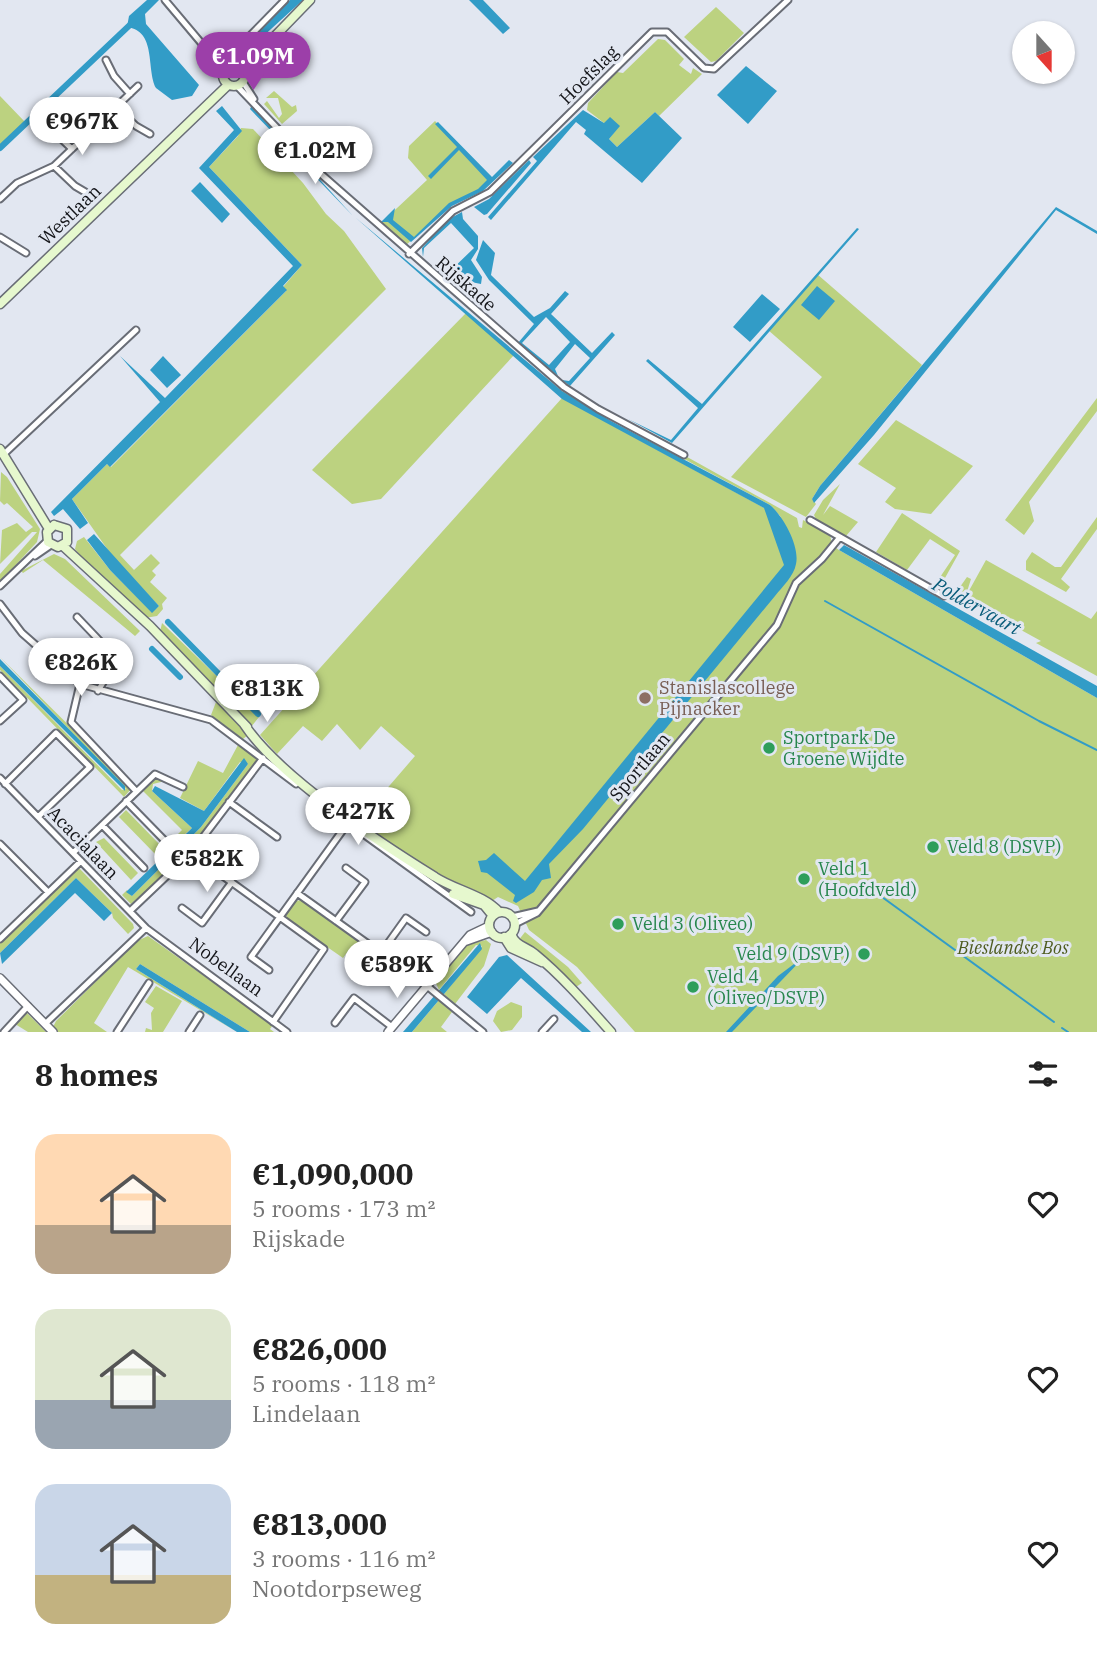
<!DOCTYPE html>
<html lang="en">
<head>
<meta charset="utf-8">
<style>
	body { margin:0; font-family:"IBM Plex Serif",serif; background:#f6f6f6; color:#222; height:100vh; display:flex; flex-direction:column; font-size:26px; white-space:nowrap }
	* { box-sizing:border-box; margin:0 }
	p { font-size:23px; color:#767676 }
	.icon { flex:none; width:38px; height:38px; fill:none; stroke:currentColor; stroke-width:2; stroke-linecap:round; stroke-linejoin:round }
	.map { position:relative; height:1032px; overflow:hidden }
	.side { display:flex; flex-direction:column; background:#fff; flex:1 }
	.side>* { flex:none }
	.needle { width:46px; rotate:159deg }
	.tools { position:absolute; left:1012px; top:21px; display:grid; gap:14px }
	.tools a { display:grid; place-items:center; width:63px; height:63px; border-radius:50%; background:#fff; box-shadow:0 2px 5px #0004; font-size:35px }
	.price { position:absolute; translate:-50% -60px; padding:0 16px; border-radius:24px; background:#fff; color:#222; font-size:23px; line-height:46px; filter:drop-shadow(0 2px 4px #0008) }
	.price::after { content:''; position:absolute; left:50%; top:42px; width:21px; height:16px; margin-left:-10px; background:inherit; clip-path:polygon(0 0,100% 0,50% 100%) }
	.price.active { background:#9c3fa9; color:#fff }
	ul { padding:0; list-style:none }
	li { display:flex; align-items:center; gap:21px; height:175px; padding:0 35px }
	li span { display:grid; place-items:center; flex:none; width:196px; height:140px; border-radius:21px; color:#555 }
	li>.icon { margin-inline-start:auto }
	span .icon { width:84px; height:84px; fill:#fffc; stroke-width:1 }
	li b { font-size:30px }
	h2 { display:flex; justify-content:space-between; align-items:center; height:84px; padding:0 35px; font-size:30px }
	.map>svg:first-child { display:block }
	.green { fill:#bcd280 }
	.water { fill:#329cc7; fill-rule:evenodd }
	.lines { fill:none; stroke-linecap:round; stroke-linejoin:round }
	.stream { stroke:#329cc7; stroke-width:2 }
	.canal { stroke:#329cc7; stroke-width:6 }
	.minor-casing { stroke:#696d76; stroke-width:9 }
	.tertiary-casing { stroke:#696d76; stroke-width:10 }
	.secondary-casing { stroke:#696d76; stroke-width:11 }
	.minor { stroke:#fff; stroke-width:5 }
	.tertiary { stroke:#fff; stroke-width:7 }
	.secondary { stroke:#e6f8ce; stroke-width:8 }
	.education-dot { fill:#8d6e63; stroke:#e2e7f1; stroke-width:2.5 }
	.leisure-dot { fill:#2e9e5b; stroke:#e2e7f1; stroke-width:2.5 }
	.labels { text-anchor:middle; stroke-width:6; stroke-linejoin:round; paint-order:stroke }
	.street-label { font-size:18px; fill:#131418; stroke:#e2e7f1 }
	.education-label { font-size:18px; fill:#785e54; stroke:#e2e7f1; text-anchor:start }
	.leisure-label { font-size:18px; fill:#27864d; stroke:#e2e7f1; text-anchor:start }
	.park-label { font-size:18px; font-style:italic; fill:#4e5c1f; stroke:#e2e7f1 }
	.water-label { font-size:19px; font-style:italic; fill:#095c7a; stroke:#e2e7f1 }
</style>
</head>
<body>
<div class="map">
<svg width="1097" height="1032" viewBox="0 0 1097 1032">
	<rect width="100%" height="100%" fill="#e2e7f1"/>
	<path class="green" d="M 716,7 L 744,33 L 716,61 L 711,62 L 684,37 Z
		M 658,39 L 665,40 L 684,59 L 679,65 L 691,74 L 693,68 L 702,74 L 659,116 L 655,112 L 617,147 L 609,139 L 619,126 L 604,123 L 587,110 L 588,103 L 617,72 L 623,73 Z
		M 274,91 L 292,107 L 296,105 L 297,111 L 282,124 L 264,104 L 267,101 L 279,118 L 282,114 L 278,98 L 266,98 Z
		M 0,96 L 25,122 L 0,146 Z
		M 435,121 L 492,180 L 481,192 L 451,205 L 405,246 L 381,223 L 427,180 L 408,158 L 409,146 Z
		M 241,128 L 253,129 L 303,183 L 326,214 L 344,231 L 386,289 L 120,555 L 134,570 L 151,554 L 160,563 L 152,571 L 156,575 L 150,582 L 167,598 L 162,604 L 163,609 L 157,616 L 145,618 L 88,565 L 75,549 L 77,541 L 84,537 L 110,570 L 152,612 L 159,606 L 115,560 L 72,499 L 107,464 L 111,467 L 286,291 L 283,287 L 302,265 L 209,167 L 238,136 Z
		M 817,274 L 922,365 L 820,486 L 812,499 L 816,504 L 806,517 L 731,477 L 822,377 L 768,330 Z
		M 466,313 L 515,354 L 381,499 L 352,504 L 312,470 Z
		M 565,389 L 797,518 L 799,527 L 802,528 L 803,520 L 830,534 L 832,545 L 839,550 L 1097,698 L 1097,1032 L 635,1032 L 577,967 L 529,930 L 518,906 L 498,897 L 492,901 L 456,888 L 359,821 L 415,756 L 381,726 L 360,750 L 337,724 L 322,741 L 303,726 L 277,754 L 260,735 L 562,398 L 781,517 L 770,505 L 576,401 L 562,391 Z
		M 1097,398 L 1097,411 L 1029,502 L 1034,521 L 1024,535 L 1005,520 Z
		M 896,420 L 973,466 L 931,514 L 895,509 L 885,502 L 896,488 L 858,464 Z
		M 1,472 L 7,477 L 40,529 L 37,542 L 0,582 L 0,574 L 37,532 L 32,532 L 0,564 L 2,530 L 17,523 L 26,532 L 33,527 L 7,503 L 4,505 L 0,501 Z
		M 840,484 L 823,515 L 830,506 L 858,522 L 846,536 L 817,521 L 814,515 L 823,500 Z
		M 902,513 L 960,551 L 945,578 L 934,586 L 955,555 L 930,539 L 907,570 L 876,552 Z
		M 1097,517 L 1097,529 L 1061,579 L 1070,587 L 1066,592 L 1026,570 L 1026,561 L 1032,552 L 1055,567 L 1061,567 Z
		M 54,554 L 65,559 L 140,631 L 135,636 L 43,560 L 23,573 L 21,571 Z
		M 986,560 L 1091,619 L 1097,611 L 1097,676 L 1036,643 L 1041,641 L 955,594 L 967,577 L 971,579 L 965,598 Z
		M 162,623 L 259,717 L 251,727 L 160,632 Z
		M 0,657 L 132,788 L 124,797 L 0,670 L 0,666 L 122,790 L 126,789 Z
		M 216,702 L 248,735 L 243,739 L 211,715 Z
		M 238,745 L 258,760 L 255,764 L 186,855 L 131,904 L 122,895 L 127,890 L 132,896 L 201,827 L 248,764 L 240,762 L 204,811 L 180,798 L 198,761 L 223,773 Z
		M 157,777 L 165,781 L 153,784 L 152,791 L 192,828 L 175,843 L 172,840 L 182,830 L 143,791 Z
		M 126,810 L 163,848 L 156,855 L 119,817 Z
		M 104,838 L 138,873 L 131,880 L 96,842 Z
		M 75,869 L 80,869 L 133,924 L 134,928 L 128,934 L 113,918 L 112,913 L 76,878 L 0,953 L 0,942 Z
		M 301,900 L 363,945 L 355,957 L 348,951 L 343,958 L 287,919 L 286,915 L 296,901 Z
		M 525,932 L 568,967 L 582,983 L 576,987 C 551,964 549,955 518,941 Z
		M 148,936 L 273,1025 L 270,1029 L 274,1032 L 250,1032 L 140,964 L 136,969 L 237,1032 L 128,967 L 94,1023 L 107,1032 L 58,1032 L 53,1027 L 56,1021 L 137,941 Z
		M 486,940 L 491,944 L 484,966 L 455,1004 L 444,994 L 482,946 L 476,945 L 439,990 L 435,981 L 466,945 Z
		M 156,986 L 182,1001 L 163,1032 L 145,1032 L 146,1028 L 152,1030 L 151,1013 L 154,1008 L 145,1002 Z
		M 439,1000 L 452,1012 L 441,1027 L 447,1032 L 412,1032 Z
		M 511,1002 L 522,1006 L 522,1017 L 512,1030 L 501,1032 L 493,1021 L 497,1011 Z
		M 24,1013 L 27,1013 L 46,1032 L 28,1032 L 15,1024 Z"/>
	<path class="water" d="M 147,0 L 159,0 L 145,14 L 146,24 L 199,85 L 192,96 L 172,100 L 156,88 C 146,69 157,31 127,27 L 129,16 Z
		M 290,0 L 303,0 L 250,48 L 247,45 Z
		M 469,0 L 483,0 L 510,28 L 503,34 Z
		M 746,66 L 777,91 L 748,124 L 717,95 Z
		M 252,105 L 353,216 L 250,109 Z
		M 222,106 L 242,131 L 209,167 L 302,265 L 283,286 L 287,290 L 110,467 L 107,464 L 72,499 L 88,523 L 80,529 L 63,509 L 54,516 L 51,512 L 160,402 L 120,356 L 165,398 L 293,266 L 199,168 L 234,130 L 216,111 Z
		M 583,110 L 604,123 L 610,117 L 620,126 L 609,139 L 617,147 L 655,112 L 682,138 L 642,183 L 584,134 L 586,130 L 576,122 L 491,220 L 488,217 L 537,161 L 533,157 Z
		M 438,122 L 492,177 L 509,160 L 513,163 L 483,191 L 452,206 L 411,242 L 388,222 L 381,222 L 395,208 L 393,220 L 414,237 L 449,203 L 478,189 L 487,180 L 459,150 L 431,179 L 428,176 L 457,147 L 435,124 Z
		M 529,160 L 531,163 L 487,214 L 484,215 L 474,207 L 489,199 Z
		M 200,182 L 230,214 L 222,223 L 191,191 Z
		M 1056,207 L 1097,231 L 1097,234 L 1056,210 L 874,435 L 814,503 L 812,499 L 820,486 Z
		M 462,212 L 463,219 L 478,236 L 478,249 L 471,260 L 482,277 L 481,284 L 471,282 L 469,286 L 462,278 L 458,280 L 459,284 L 447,274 L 474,248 L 451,223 L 424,248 L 423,257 L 422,248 L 449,219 Z
		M 356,218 L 562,391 L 611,421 L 770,505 C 783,516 800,546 796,564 C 794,576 782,587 775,596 L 583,829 L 549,864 L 551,878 L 542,880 L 534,892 L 516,903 L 513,901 L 515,895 L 487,873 L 481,872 L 478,861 L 486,860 L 494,853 L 525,881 L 784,565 L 764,508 L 562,399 Z
		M 857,228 L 859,229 L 672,443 L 628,419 L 671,440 L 698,408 L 646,361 L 648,359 L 702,404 Z
		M 483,240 L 495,253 L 491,275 L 534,317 L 550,308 L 565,291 L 569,294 L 551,314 L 592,353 L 612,332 L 615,335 L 570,386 L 562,380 L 569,381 L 590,358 L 575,344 L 555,369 L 558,376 L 518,343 L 534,324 L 489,280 L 476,260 ZM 546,317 L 570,342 L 549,365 L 522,343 Z
		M 817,286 L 835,301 L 819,320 L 801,305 Z
		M 762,294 L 780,309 L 750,342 L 733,327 Z
		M 163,356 L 181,375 L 167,388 L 150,370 Z
		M 94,534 L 159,606 L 152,613 L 110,570 L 87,540 Z
		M 844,545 L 1097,686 L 1097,698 L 839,550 Z
		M 0,659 L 115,776 L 125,786 L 125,791 L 0,666 Z
		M 244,758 L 248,764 L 201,827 L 132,896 L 126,892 L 192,828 L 152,791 L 155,786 L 204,811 Z
		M 76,878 L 112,913 L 104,921 L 75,893 L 2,964 L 0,953 Z
		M 480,943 L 482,949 L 412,1032 L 403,1032 Z
		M 507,955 L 591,1032 L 582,1032 L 521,978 L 487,1014 L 467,997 L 499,957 Z
		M 806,955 L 732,1032 L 726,1032 L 778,976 Z
		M 140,964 L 250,1032 L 237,1032 L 136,969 Z"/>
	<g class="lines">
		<path class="stream" d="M 825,601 L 1039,721 L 1097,750
			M 871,889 L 1054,1022
			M 1062,1028 L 1068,1032"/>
		<path class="canal" d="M 0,148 L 133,22
			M 168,622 L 258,714
			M 152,649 L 180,677"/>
		<g class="minor-casing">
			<path id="minor" d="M 165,0 L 224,70
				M 215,55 L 228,66
				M 106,60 L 114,76 L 130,94
				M 231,65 L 234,52 L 285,0
				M 243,82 L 254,99
				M 237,86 L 322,175 L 564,387 L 598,409 L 684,455
				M 116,107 L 136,126 L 150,134
				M 47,112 L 52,130 L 72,149
				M 54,166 L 75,186 L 92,196
				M 0,199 L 17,183 L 54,166 L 138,86
				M 0,237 L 26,253
				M 409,254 L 453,211 L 490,192 L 652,32 L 667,32 L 704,68 L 714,69 L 788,0
				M 4,454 L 136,330
				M 810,520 L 944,596
				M 35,556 L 51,545
				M 0,586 L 47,541
				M 0,604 L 22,633 L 80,684 L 211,720 L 296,784
				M 77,617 L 117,659 L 98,691
				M 0,676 L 23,700 L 0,721
				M 80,684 L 71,722 L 136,791
				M 0,778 L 146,928 L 287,1032
				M 5,784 L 56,733 L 90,767 L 38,817
				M 126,801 L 168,844
				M 229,802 L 277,837
				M 102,825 L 144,868
				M 366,836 L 471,912
				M 0,844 L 48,892
				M 73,853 L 155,774 L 183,787
				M 191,853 L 324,949 L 273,1022
				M 297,893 L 427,986 L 483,1032
				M 182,908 L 202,923 L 232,882
				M 130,911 L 191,853 L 263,758
				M 512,917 L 538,911
				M 336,921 L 365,882 L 346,868
				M 515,924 L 537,913 L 777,625 L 796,583 L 822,559 L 840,537
				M 0,939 L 81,861
				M 381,953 L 406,918 L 426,932
				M 269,970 L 251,957 L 348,823
				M 335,1023 L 354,998 L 392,1027
				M 45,1024 L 146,928
				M 4,1032 L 28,1006
				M 117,1032 L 149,983
				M 189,1032 L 200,1015
				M 542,1032 L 554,1019"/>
		</g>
		<g class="tertiary-casing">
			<path id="tertiary" d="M 464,942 L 492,932
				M 0,978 L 53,1032
				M 388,1032 L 470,935 L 489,926"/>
		</g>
		<g class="secondary-casing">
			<path id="secondary" d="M223 75a11 11 0 1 1 22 0a11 11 0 1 1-22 0Z
				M 243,69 L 310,0
				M 0,304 L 228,85
				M 0,449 L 49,529
				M 54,525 L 47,532 L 48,542 L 58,547 L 67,542
				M 54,525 L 67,529 L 67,542
				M 63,546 L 150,626 L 247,727
				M 244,724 C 278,776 380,843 435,877 C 455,890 484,895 499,912
				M 453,894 L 484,905 L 493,916
				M489 925a13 13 0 1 1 26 0a13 13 0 1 1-26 0Z
				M 511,934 C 516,947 526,946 535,954 C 563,977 587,1005 611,1032
				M 504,937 L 511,948 L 542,962"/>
		</g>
		<use href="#minor" class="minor"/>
		<use href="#tertiary" class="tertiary"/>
		<use href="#secondary" class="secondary"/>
	</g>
	<circle class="education-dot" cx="645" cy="698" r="7"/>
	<g class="leisure-dot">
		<circle cx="769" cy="748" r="7"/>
		<circle cx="933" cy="847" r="7"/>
		<circle cx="804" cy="879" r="7"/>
		<circle cx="618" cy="924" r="7"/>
		<circle cx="864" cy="954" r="7"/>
		<circle cx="693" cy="987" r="7"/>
	</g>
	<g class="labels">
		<g class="street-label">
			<text transform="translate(589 75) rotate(-45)" y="6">Hoefslag</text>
			<text transform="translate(70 215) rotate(-44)" y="6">Westlaan</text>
			<text transform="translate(466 284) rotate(41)" y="6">Rijskade</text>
			<text transform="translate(640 767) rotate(-50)" y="6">Sportlaan</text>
			<text transform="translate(83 843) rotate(46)" y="6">Acacialaan</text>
			<text transform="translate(226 967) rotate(36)" y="6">Nobellaan</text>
		</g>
		<g class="education-label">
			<text x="659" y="694">Stanislascollege<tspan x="659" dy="21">Pijnacker</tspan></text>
		</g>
		<g class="leisure-label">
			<text x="783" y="744">Sportpark De<tspan x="783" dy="21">Groene Wijdte</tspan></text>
			<text x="947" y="853">Veld 8 (DSVP)</text>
			<text x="818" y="875">Veld 1<tspan x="818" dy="21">(Hoofdveld)</tspan></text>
			<text x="632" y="930">Veld 3 (Oliveo)</text>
			<text x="850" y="960" text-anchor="end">Veld 9 (DSVP)</text>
			<text x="707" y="983">Veld 4<tspan x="707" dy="21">(Oliveo/DSVP)</tspan></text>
		</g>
		<g class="park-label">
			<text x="1013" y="954">Bieslandse Bos</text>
		</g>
		<g class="water-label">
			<text transform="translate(977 606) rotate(29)" y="7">Poldervaart</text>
		</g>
	</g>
</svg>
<div class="tools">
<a><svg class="needle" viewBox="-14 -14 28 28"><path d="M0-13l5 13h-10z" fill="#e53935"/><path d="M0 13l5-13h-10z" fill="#767676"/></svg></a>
</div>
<b class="price active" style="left:253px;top:92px">€1.09M</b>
<b class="price" style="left:82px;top:157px">€967K</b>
<b class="price" style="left:315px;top:186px">€1.02M</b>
<b class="price" style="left:81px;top:698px">€826K</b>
<b class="price" style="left:267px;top:724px">€813K</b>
<b class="price" style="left:358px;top:847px">€427K</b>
<b class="price" style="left:207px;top:894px">€582K</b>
<b class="price" style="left:397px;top:1000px">€589K</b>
</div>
<section class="side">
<h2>8 homes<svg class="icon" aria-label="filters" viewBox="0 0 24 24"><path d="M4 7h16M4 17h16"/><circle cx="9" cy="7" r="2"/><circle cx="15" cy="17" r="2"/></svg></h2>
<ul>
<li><span style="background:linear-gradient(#ffd9b3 65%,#b9a48a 0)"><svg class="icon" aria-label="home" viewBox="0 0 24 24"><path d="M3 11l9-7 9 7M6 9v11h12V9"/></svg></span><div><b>€1,090,000</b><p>5 rooms · 173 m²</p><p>Rijskade</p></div><svg class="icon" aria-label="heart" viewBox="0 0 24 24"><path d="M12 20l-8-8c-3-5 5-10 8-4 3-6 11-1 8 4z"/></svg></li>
<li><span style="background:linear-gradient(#dfe7d0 65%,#9aa5b1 0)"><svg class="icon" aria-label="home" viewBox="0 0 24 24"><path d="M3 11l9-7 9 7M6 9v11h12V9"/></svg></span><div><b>€826,000</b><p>5 rooms · 118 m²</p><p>Lindelaan</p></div><svg class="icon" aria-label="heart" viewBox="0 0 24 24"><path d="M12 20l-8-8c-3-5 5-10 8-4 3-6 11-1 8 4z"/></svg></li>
<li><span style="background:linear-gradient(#c9d6e8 65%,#c2b280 0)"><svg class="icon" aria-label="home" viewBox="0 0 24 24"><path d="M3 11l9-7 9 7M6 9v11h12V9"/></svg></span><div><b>€813,000</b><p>3 rooms · 116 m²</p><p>Nootdorpseweg</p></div><svg class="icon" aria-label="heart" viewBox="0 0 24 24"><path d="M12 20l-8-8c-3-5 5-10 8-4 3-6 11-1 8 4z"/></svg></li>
</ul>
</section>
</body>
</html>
